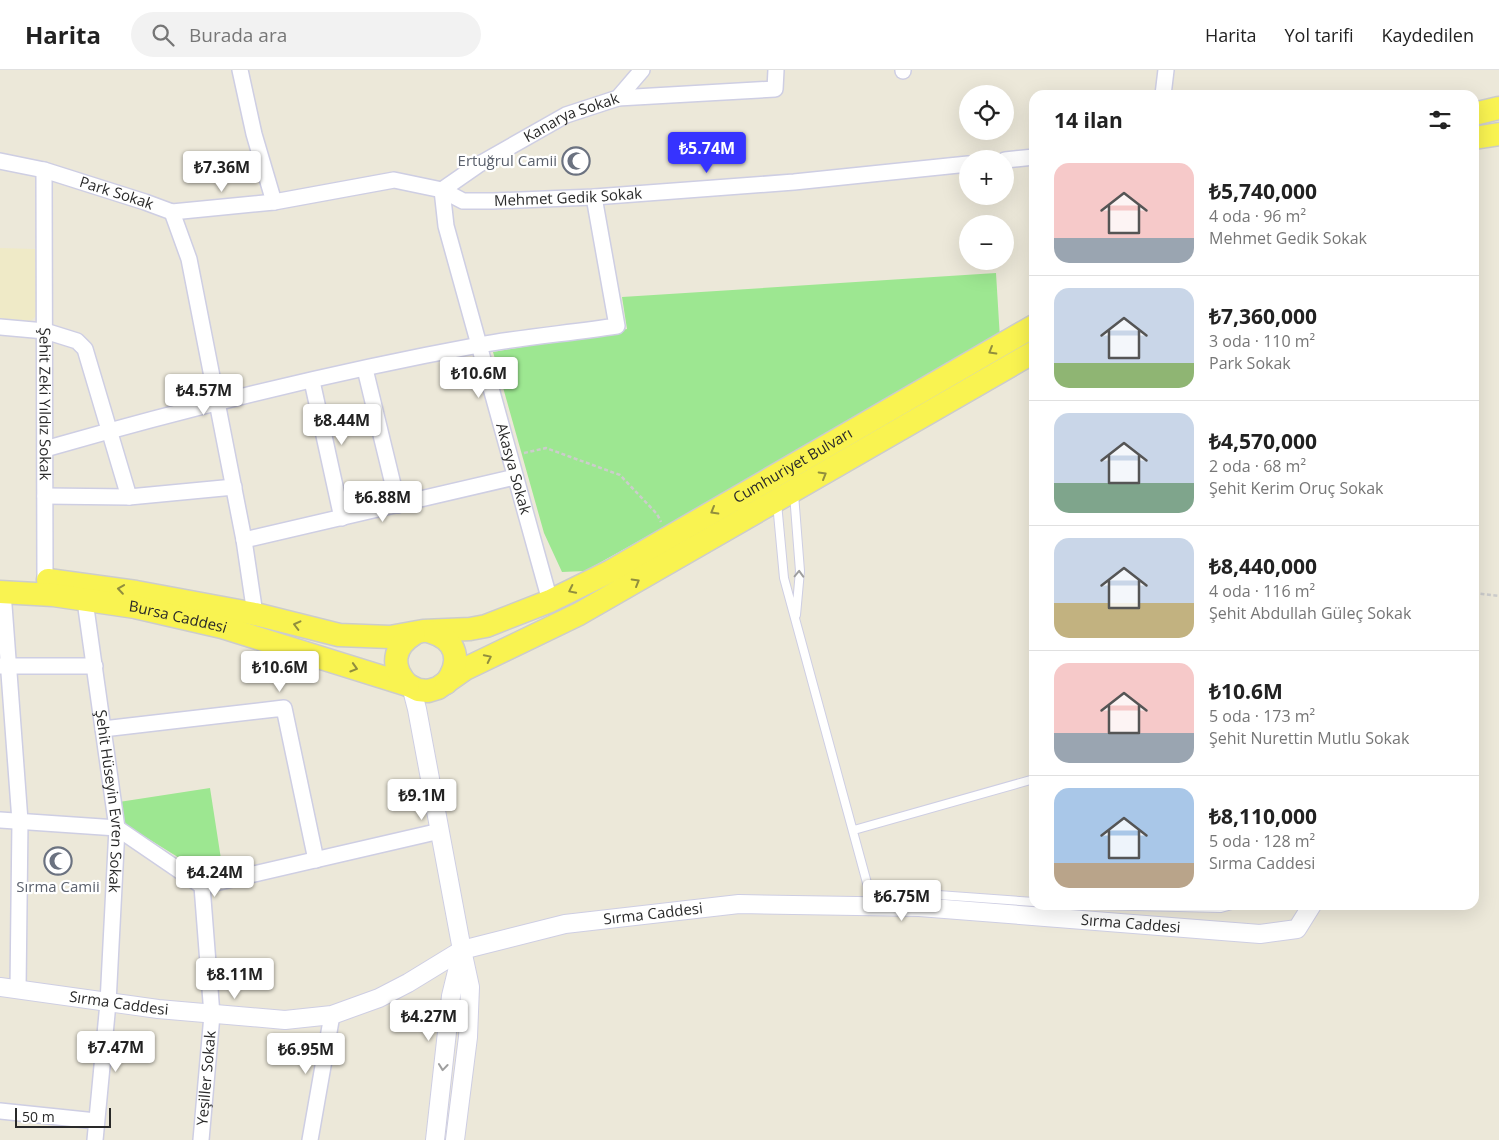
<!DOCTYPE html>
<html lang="tr">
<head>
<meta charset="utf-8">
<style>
	body { margin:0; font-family:"Open Sans",sans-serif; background:#f2f2f2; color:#222; height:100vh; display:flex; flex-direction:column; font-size:19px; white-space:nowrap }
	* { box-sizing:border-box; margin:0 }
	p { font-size:16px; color:#767676 }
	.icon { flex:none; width:28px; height:28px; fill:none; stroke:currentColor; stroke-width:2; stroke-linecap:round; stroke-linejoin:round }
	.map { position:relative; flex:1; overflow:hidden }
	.panel { position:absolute; left:1029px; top:20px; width:450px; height:820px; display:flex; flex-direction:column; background:#fff; border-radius:15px; box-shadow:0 5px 20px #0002 }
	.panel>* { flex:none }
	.tools { position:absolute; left:959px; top:15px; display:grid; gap:10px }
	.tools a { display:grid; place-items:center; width:55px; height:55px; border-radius:50%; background:#fff; box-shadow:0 5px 20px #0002; font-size:25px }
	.scale { position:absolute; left:15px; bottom:12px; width:96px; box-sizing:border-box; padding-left:5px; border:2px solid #292929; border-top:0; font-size:14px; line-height:18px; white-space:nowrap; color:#292929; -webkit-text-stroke:4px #fff; paint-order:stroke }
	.price { position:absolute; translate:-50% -42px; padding:0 11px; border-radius:5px; background:#fff; color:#222; font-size:16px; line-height:32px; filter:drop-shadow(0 1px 2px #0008) }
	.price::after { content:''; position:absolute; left:50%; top:30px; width:15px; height:11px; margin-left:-8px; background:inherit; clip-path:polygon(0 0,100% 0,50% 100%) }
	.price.active { background:#3633ff; color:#fff }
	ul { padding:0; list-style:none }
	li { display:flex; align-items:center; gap:15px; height:125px; padding:0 25px }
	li+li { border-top:1px solid #e0e0e0 }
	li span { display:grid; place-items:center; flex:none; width:140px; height:100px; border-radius:15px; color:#555 }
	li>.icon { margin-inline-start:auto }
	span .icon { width:60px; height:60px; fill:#fffc; stroke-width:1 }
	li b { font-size:21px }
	h2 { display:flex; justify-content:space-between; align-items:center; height:60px; padding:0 25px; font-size:21px }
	header { display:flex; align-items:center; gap:30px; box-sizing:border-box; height:70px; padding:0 25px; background:#fff; border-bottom:1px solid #e0e0e0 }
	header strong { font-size:24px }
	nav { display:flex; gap:28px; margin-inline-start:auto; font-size:18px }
	.search { width:350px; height:45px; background:#f2f2f2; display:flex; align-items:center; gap:12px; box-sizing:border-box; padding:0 18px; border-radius:28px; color:#767676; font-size:19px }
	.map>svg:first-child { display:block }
	.education { fill:#efeac7 }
	.green { fill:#9de791 }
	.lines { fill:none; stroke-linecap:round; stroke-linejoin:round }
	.service-casing { stroke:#cecee3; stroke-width:10 }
	.minor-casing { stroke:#cecee3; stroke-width:18 }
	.tertiary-casing { stroke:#cecee3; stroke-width:20 }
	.primary-casing { stroke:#ccc; stroke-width:25 }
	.path { stroke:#ccc; stroke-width:2.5; stroke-dasharray:4 2.5; stroke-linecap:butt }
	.service { stroke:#fff; stroke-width:8 }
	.minor { stroke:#fff; stroke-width:15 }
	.tertiary { stroke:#fff; stroke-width:18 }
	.primary { stroke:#f9f351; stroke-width:22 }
	.oneway { stroke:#918e3d }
	.oneway2 { stroke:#9f9f9f }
	.labels { text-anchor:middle; stroke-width:4.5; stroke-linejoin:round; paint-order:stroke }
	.street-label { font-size:15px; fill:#292929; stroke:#fff }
	.worship-label { font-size:15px; fill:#5b616d; stroke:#fff; text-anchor:end }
</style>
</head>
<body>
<header>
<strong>Harita</strong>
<div class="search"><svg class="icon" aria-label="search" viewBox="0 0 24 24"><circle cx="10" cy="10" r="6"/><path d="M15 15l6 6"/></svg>Burada ara</div>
<nav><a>Harita</a><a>Yol tarifi</a><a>Kaydedilen</a></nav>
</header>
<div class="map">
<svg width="1499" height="1070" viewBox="0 0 1499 1070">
	<rect width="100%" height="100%" fill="#ece8d9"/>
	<path class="education" d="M 0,178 L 35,179 L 37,245 L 30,252 L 0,249 Z"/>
	<path class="green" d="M 996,203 L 1000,269 L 585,501 L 562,502 L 544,463 L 493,282 L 627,259 L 622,227 Z
		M 210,718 L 223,802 L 205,804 L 123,753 L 119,732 Z"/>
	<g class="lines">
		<g class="service-casing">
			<path id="service" d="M 794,424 L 800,501 L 796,545
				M 777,433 L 784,508 L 873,835
				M 854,760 L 1034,709
				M 869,820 L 1034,832
				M 1092,835 L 1221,838 L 1232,835"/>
		</g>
		<g class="minor-casing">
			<g id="minor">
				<path d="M 240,0 L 254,64 L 274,132"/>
				<path d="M 903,0 L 903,1"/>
				<path d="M 1163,25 L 1166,0"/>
				<path d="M 618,28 L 775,19 L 776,0"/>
				<path d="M 1005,90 L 1034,87"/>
				<path id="s1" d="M 0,91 L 44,100 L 145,132 L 172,142 L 274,132 L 394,110 L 442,120 L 463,131 L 493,131 L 594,127 L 794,112 L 968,94"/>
				<path id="s2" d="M 44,100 L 45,509"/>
				<path id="s3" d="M 442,120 L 446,156 L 550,531"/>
				<path id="s4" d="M 442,120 L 478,95 L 566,45 L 618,28 L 642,0"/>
				<path d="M 172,142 L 189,189 L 244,470 L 255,544"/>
				<path d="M 0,257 L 45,261 L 77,271 L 85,279 L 129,427"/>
				<path d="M 365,299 L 398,435"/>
				<path d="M 312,311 L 342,448"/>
				<path d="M 45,379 C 188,338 333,302 479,275 C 524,267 571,263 617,256 L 594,127"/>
				<path d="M 45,426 L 129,427 L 234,417"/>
				<path d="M 244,470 L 515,407"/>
				<path d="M 3,522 L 20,751 L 18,919"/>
				<path id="s5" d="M 85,531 L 117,758 L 108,933 L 95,1070"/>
				<path d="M 0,596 L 95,596"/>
				<path d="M 103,659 L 284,638 L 316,790"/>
				<path d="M 0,750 L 117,758 L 202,816 L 440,761"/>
				<path d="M 0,1041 L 96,1051"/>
				<path id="s6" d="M 201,1070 L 212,945 L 202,816"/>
				<path d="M 310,1070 L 332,945"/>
			</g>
		</g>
		<g class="tertiary-casing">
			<g id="tertiary">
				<path d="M 411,616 L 417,639 L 462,880 L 470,917 L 468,967 L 455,1070"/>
				<path id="s7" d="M 0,917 L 158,939 L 285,950 L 332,945 L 379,928 L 408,913 L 462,880 L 565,854 L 739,834 L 919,837 L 1260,864 L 1297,859 L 1312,835"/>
				<path d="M 435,1070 L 451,926 L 461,885"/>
			</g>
		</g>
		<g class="primary-casing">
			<g id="primary">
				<path d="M 1474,44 L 1499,38"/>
				<path d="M 1474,68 L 1499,64"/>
				<path id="s8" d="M 48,510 L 136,522 L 174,529 L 255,544 L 339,565 L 390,567 L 423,561 L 470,559 L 486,556 L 550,531 L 611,501 L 1034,256"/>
				<path id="s9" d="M 0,522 L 53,525 L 135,537 L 222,557 L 408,615 L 418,620 L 428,621 L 438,618 L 465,599 L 579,544 L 1034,282"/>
				<path d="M 431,562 C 457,570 462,591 446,613"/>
				<path d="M 408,615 C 390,597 393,577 414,564"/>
			</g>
		</g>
		<path class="path" d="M 524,383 L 546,378 L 620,405 L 657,444 L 661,452
			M 1474,523 L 1499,526"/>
		<use href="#service" class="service"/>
		<use href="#minor" class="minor"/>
		<use href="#tertiary" class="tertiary"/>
		<use href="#primary" class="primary"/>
	</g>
	<defs><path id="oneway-chevron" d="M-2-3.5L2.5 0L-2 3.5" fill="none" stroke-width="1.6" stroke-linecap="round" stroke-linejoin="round" transform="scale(1.25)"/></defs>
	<g class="oneway">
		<use href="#oneway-chevron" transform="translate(992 281) rotate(150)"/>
		<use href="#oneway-chevron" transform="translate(823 405) rotate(-30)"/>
		<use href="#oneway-chevron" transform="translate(714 441) rotate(150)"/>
		<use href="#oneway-chevron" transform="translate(636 512) rotate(-30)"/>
		<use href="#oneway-chevron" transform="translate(121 519) rotate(-172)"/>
		<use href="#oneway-chevron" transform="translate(572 520) rotate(154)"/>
		<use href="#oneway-chevron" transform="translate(297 555) rotate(-166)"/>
		<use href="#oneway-chevron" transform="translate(488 588) rotate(-26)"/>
		<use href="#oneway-chevron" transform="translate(354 598) rotate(17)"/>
	</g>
	<g class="oneway2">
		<use href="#oneway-chevron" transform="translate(799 504) rotate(-88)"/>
		<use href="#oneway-chevron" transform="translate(443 997) rotate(96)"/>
	</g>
	<defs>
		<g id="mosque-ring" transform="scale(1.4375)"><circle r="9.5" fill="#fff" stroke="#6b7280" stroke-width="1.5"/><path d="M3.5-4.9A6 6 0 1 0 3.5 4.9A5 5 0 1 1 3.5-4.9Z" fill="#6b7280"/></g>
	</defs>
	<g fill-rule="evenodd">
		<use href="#mosque-ring" x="576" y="91"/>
		<use href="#mosque-ring" x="58" y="791"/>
	</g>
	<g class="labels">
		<g class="street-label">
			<text dy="5" stroke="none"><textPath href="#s4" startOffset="149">Kanarya Sokak</textPath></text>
			<text dy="5" stroke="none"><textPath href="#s1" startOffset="121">Park Sokak</textPath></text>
			<text dy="5" stroke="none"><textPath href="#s1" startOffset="582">Mehmet Gedik Sokak</textPath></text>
			<text dy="5" stroke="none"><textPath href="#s2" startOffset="234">Şehit Zeki Yıldız Sokak</textPath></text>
			<text dy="5" stroke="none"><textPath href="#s8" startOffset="791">Cumhuriyet Bulvarı</textPath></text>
			<text dy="5" stroke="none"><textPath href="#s3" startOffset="288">Akasya Sokak</textPath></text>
			<text dy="5" stroke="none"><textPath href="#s9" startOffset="180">Bursa Caddesi</textPath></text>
			<text dy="5" stroke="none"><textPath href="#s5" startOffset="202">Şehit Hüseyin Evren Sokak</textPath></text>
			<text dy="5" stroke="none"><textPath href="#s7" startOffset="675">Sırma Caddesi</textPath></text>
			<text dy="5" stroke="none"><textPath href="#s7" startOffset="1154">Sırma Caddesi</textPath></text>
			<text dy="5" stroke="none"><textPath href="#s7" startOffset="120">Sırma Caddesi</textPath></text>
			<text dy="5" stroke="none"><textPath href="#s6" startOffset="62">Yeşiller Sokak</textPath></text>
		</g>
		<g class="worship-label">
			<text x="557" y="96">Ertuğrul Camii</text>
			<text x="58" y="822" text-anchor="middle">Sırma Camii</text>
		</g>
	</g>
</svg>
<div class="tools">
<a><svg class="icon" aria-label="locate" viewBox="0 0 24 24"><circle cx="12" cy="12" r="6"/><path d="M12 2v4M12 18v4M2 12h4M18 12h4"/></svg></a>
<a>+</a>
<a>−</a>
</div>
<div class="scale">50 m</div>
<b class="price active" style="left:707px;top:104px">₺5.74M</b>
<b class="price" style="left:222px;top:123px">₺7.36M</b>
<b class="price" style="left:479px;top:329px">₺10.6M</b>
<b class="price" style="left:204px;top:346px">₺4.57M</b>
<b class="price" style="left:342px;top:376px">₺8.44M</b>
<b class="price" style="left:383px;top:453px">₺6.88M</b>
<b class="price" style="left:280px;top:623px">₺10.6M</b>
<b class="price" style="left:422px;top:751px">₺9.1M</b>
<b class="price" style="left:215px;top:828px">₺4.24M</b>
<b class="price" style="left:902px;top:852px">₺6.75M</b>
<b class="price" style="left:235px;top:930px">₺8.11M</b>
<b class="price" style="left:429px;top:972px">₺4.27M</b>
<b class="price" style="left:116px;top:1003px">₺7.47M</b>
<b class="price" style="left:306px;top:1005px">₺6.95M</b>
<section class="panel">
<h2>14 ilan<svg class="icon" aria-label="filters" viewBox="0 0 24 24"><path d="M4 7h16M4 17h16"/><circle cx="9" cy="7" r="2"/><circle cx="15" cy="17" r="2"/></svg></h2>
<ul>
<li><span style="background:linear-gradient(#f6c9c9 75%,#9aa5b1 0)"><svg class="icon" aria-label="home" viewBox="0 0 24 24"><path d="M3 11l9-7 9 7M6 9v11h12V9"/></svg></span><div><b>₺5,740,000</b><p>4 oda · 96 m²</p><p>Mehmet Gedik Sokak</p></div></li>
<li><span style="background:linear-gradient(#c9d6e8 75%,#8fb573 0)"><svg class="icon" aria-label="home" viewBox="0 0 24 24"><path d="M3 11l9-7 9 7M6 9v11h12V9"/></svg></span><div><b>₺7,360,000</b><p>3 oda · 110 m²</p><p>Park Sokak</p></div></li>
<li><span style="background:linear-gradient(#c9d6e8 70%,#7fa58c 0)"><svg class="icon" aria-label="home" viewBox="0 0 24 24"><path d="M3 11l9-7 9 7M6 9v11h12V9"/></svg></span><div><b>₺4,570,000</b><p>2 oda · 68 m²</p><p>Şehit Kerim Oruç Sokak</p></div></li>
<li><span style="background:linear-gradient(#c9d6e8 65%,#c2b280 0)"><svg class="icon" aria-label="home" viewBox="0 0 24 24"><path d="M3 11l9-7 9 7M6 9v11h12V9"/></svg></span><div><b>₺8,440,000</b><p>4 oda · 116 m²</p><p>Şehit Abdullah Güleç Sokak</p></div></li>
<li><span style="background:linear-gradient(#f6c9c9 70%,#9aa5b1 0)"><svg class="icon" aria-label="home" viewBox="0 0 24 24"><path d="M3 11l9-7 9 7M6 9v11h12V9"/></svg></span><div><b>₺10.6M</b><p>5 oda · 173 m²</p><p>Şehit Nurettin Mutlu Sokak</p></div></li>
<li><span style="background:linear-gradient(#a9c7e8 75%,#b9a48a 0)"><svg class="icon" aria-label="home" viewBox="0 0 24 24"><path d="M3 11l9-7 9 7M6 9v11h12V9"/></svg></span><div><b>₺8,110,000</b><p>5 oda · 128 m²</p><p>Sırma Caddesi</p></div></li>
</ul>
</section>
</div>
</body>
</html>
